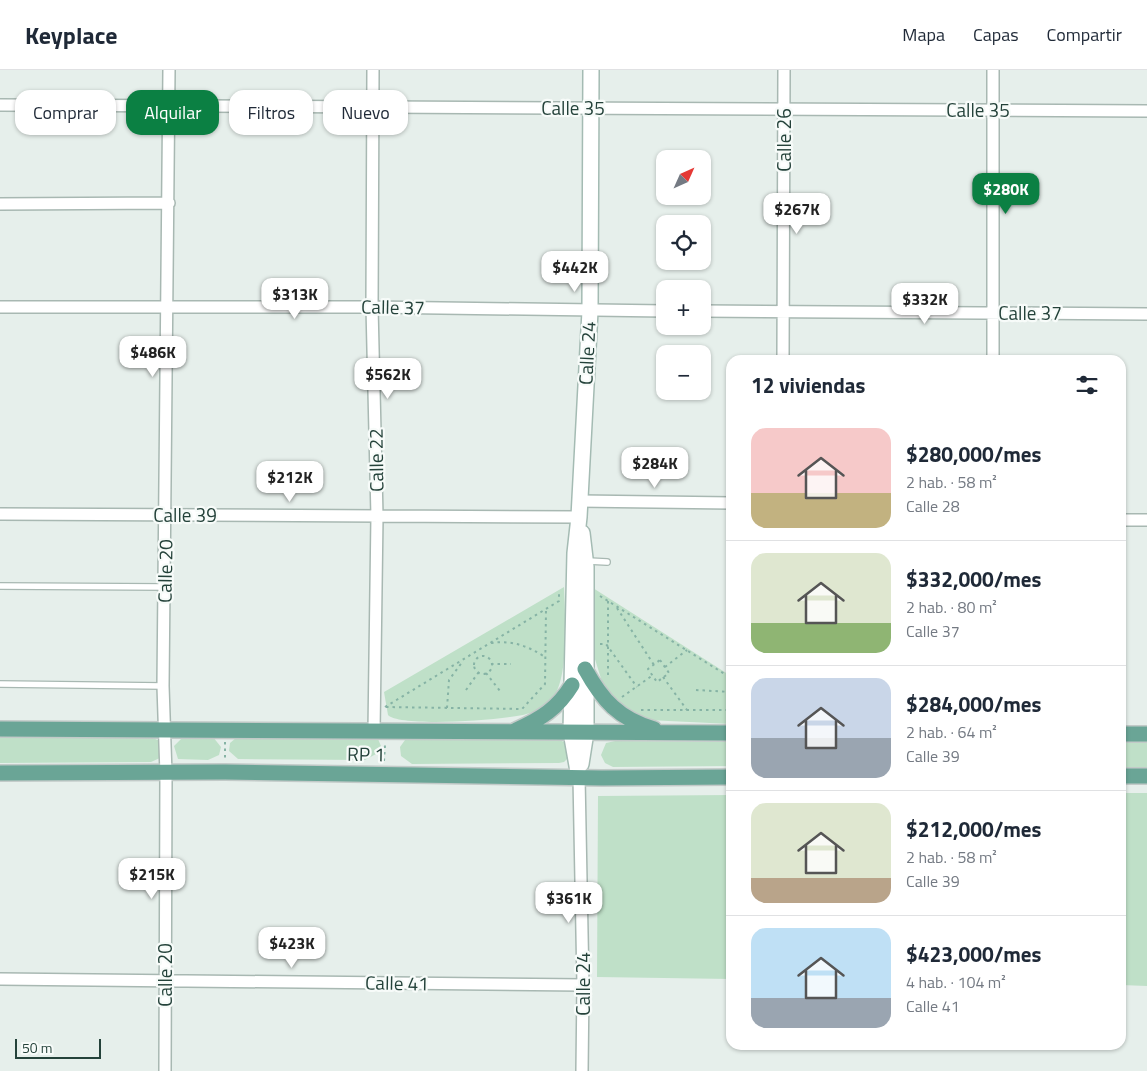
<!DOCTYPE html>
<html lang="es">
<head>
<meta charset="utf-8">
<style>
	body { margin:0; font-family:"Titillium Web",sans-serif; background:#f2f2f3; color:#1f2937; height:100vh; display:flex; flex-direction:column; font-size:19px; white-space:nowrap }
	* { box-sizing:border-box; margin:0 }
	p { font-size:16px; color:#747a83 }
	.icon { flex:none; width:28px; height:28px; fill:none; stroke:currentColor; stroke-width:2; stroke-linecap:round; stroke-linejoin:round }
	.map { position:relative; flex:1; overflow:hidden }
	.sheet { position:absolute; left:726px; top:285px; width:400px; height:695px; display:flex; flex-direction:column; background:#fff; border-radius:15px; box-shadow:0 1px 4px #0004 }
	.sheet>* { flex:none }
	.hud { position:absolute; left:15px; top:20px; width:475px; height:45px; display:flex; gap:10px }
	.needle { width:32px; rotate:45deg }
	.tools { position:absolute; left:656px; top:80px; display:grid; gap:10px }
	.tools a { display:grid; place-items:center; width:55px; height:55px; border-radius:10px; background:#fff; box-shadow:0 1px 4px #0004; font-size:25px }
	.scale { position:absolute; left:15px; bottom:12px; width:86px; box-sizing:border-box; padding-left:5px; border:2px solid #24423a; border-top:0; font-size:14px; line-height:18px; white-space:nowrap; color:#24423a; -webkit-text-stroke:4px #f7fbf9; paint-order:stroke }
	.price { position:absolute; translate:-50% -42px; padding:0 11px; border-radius:10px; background:#fff; color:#222; font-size:16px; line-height:32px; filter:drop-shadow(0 1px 2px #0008) }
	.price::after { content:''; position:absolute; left:50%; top:30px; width:15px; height:11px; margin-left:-8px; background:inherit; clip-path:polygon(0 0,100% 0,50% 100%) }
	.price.current { background:#0b8043; color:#fff }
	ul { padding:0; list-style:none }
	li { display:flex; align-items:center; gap:15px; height:125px; padding:0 25px }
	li+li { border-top:1px solid #e0e1e3 }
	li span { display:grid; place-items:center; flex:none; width:140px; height:100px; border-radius:15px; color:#555 }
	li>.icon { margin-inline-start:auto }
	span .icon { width:60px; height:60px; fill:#fffc; stroke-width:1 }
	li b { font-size:21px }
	h2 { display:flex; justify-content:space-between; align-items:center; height:60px; padding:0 25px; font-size:21px }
	.tag { padding:0 18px; border-radius:15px; background:#fff; box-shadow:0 1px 4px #0004; font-size:18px; line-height:45px }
	.tag.current { background:#0b8043; color:#fff }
	header { display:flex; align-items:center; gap:30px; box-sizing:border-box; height:70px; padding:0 25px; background:#fff; border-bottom:1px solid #e0e1e3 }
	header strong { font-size:24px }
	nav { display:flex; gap:28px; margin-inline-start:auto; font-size:18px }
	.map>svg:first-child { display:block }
	.green { fill:#bfe0c8 }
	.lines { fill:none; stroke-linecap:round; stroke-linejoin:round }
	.lane-casing { stroke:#a8b8b2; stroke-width:8 }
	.street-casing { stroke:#a8b8b2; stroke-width:14 }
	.secondary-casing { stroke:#a4bbb3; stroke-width:18 }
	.primary-casing { stroke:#c2cac8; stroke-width:18 }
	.path { stroke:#86b3a5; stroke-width:2; stroke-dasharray:2.5 4; stroke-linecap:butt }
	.lane { stroke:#fff; stroke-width:5.5 }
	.street { stroke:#fff; stroke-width:11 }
	.secondary { stroke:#fff; stroke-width:15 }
	.primary { stroke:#6aa596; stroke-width:15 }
	.labels { text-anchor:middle; stroke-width:4.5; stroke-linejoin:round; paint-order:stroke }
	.street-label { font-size:19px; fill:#24423a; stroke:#f7fbf9 }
</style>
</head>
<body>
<header>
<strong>Keyplace</strong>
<nav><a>Mapa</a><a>Capas</a><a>Compartir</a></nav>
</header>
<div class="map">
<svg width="1147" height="1001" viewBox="0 0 1147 1001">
	<rect width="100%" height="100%" fill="#e6efeb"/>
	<path class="green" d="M 564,517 C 565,543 569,605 554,626 C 548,634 540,640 530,643 C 511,650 400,658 388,645 L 384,622 Z
		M 593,518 L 731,606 L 731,654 L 648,650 L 617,632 L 603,615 L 594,586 Z
		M 370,665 L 378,669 L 381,676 L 376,684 L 365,690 L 238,689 L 229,681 L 230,673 L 236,668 Z
		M 184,666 L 213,667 L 221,677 L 219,685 L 208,690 L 178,689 L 174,676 Z
		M 0,667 L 153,668 L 160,671 L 162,687 L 151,692 L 0,693 Z
		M 414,667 L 559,670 L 567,673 L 570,686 L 564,692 L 559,693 L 412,694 L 401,686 L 400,677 L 405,670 Z
		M 1121,669 L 1147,669 L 1147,697 L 1121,697 Z
		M 615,671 L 731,672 L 731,696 L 613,697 L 605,693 L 601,685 L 606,673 Z
		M 1121,723 L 1147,723 L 1147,916 L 1121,915 Z
		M 731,725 L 731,909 L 597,907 L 598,726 Z"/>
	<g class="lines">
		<g class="lane-casing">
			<path id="lane" d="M 588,491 L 607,492
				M 0,516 L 164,517
				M 0,614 L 163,616"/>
		</g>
		<g class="street-casing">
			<path id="street" d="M 373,0 L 372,237 L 377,446 L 374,661
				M 0,35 L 1147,41
				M 0,134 L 169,133
				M 0,237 L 372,237 L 665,241
				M 702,241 L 1147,244
				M 783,290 L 784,0
				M 993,290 L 993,0
				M 579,431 L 731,433
				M 0,444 L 579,447
				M 1121,450 L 1147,450
				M 579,707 L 583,915 L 582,1001
				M 0,909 L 583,915
				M 165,1001 L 166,704 L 163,616 L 169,0"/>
		</g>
		<g class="secondary-casing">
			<path id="secondary" d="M 581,694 L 586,662 L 586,497 L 582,463
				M 579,707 L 571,662 L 572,615 L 575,483 L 579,447 L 590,241 L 591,0"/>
		</g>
		<g class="primary-casing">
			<path id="primary" d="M 585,599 C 602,630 619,649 654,659
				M 0,659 L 731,663
				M 516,660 C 541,649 558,638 572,615
				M 1121,664 L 1147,664
				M 0,703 L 225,702 L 602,708 L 731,707
				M 1121,706 L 1147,706"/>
		</g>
		<path class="path" d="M 600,526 L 731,608
			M 608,531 L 608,609
			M 617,538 L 654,595
			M 491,573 C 512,570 528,576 545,587
			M 600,574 L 606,574 L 637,617
			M474 595a9 9 0 1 1 18 0a9 9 0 1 1-18 0Z
			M 660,590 L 669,603 L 657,612 L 648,599 Z
			M 491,594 L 511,594
			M 665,597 L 687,580
			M 486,603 L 500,621
			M 663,607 L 687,640
			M 466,620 L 478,603
			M 696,620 L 731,622
			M 622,627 L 653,605
			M 385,637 L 559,531 L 559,524
			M 386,637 L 522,639 L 545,614 L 546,539
			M 447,638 L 449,610 L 463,591
			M 641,640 L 731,640
			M 225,672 L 225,690
			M 384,691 L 385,675"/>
		<use href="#lane" class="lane"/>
		<use href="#street" class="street"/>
		<use href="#secondary" class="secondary"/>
		<use href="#primary" class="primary"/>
	</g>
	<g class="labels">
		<g class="street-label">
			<text x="573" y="45">Calle 35</text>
			<text x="978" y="47">Calle 35</text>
			<text transform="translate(784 70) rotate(-90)" y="7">Calle 26</text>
			<text transform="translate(393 237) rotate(1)" y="7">Calle 37</text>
			<text x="1030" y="250">Calle 37</text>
			<text transform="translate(587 283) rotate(-87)" y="7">Calle 24</text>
			<text transform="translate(376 390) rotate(-91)" y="7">Calle 22</text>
			<text x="185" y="452">Calle 39</text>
			<text transform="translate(165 501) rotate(-89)" y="7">Calle 20</text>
			<text transform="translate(366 684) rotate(1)" y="7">RP 1</text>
			<text transform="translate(165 905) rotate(-90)" y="7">Calle 20</text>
			<text transform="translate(397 913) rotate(1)" y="7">Calle 41</text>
			<text transform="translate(583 914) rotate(-90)" y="7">Calle 24</text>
		</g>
	</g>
</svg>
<div class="tools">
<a><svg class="needle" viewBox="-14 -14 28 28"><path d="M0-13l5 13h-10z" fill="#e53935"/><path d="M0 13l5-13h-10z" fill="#747a83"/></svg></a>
<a><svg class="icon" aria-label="locate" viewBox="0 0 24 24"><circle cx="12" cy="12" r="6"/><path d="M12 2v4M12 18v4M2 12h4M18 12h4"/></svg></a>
<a>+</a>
<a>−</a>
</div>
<div class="scale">50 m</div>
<b class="price current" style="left:1006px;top:145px">$280K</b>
<b class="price" style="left:797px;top:165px">$267K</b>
<b class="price" style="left:575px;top:223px">$442K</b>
<b class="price" style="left:295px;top:250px">$313K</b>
<b class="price" style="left:925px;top:255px">$332K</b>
<b class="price" style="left:153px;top:308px">$486K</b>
<b class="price" style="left:388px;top:330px">$562K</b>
<b class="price" style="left:655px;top:419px">$284K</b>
<b class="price" style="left:290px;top:433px">$212K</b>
<b class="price" style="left:152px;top:830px">$215K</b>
<b class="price" style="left:569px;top:854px">$361K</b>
<b class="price" style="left:292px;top:899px">$423K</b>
<div class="hud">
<a class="tag">Comprar</a>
<a class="tag current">Alquilar</a>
<a class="tag">Filtros</a>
<a class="tag">Nuevo</a>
</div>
<section class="sheet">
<h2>12 viviendas<svg class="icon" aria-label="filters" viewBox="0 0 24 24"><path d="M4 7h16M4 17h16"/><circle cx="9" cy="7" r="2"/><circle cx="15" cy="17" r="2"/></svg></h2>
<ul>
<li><span style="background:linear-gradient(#f6c9c9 65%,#c2b280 0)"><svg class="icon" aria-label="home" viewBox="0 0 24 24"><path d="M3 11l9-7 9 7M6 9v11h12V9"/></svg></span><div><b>$280,000/mes</b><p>2 hab. · 58 m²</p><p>Calle 28</p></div></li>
<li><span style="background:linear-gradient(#dfe7d0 70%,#8fb573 0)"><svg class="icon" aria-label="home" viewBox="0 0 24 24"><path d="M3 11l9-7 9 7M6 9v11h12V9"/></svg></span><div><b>$332,000/mes</b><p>2 hab. · 80 m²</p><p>Calle 37</p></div></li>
<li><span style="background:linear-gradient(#c9d6e8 60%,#9aa5b1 0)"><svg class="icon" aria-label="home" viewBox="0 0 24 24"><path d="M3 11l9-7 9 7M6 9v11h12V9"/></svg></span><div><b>$284,000/mes</b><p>2 hab. · 64 m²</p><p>Calle 39</p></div></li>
<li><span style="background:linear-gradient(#dfe7d0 75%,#b9a48a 0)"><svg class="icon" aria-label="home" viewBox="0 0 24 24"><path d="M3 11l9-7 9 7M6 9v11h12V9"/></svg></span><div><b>$212,000/mes</b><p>2 hab. · 58 m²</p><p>Calle 39</p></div></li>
<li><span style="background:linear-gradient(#bfe0f5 70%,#9aa5b1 0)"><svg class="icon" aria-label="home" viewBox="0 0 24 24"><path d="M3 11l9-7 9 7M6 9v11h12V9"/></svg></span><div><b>$423,000/mes</b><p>4 hab. · 104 m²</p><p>Calle 41</p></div></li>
</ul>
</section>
</div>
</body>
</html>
